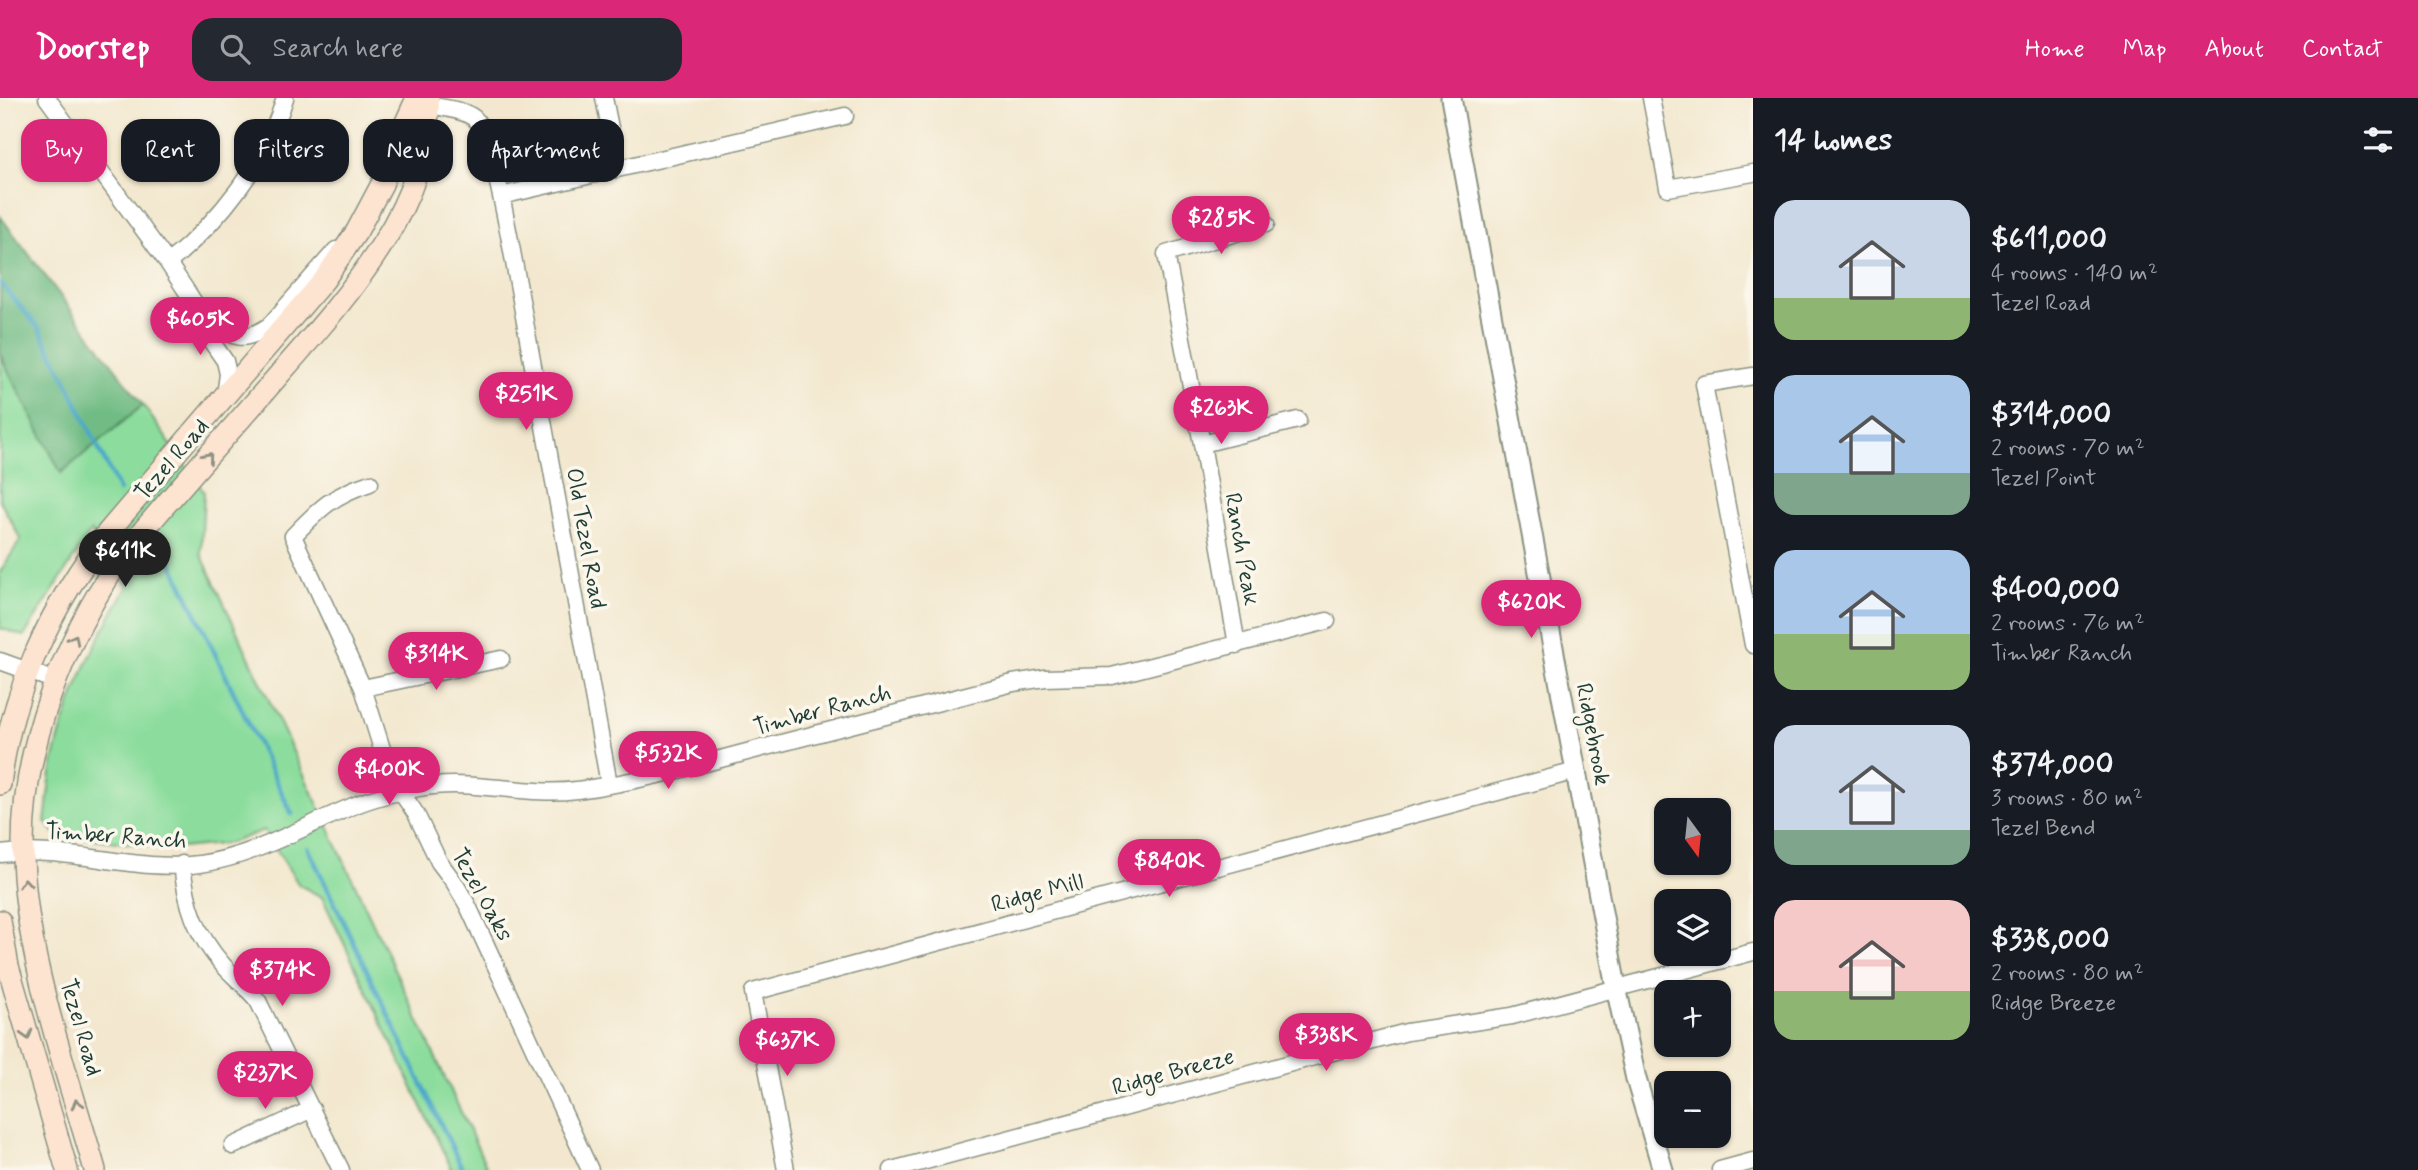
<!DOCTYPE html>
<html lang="en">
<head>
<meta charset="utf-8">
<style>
	body { margin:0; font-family:Mynerve,sans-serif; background:#242831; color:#f1f3f6; height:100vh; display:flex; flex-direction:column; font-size:26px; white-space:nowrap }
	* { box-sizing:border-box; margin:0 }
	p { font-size:23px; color:#9ea1a6 }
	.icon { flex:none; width:38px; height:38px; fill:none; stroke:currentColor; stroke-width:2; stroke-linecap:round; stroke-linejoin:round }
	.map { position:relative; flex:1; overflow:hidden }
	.drawer { display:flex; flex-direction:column; background:#171b24; width:665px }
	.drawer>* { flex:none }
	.guide { position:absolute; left:21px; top:21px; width:665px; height:63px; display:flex; gap:14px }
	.needle { width:46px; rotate:165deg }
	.buttons { position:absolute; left:1654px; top:700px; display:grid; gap:14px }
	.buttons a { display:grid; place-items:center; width:77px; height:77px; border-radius:14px; background:#171b24; box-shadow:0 2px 5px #0004; font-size:35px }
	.price { position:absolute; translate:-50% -60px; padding:0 16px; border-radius:24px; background:#db2777; color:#fff; font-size:23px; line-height:46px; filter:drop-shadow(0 2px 4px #0008) }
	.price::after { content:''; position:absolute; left:50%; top:42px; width:21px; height:16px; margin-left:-10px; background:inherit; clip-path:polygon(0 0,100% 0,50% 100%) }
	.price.on { background:#222; color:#fff }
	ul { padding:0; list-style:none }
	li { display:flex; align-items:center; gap:21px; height:175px; padding:0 21px }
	li span { display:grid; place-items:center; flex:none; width:196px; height:140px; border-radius:21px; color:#555 }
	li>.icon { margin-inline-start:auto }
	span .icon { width:84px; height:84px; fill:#fffc; stroke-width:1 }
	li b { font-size:30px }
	h2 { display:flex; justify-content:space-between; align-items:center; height:84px; padding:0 21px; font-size:30px }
	.chip { padding:0 24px; border-radius:21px; background:#171b24; box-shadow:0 2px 5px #0004; font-size:24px; line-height:63px }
	.chip.on { background:#db2777; color:#fff }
	header { display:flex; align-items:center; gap:42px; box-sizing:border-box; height:98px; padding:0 35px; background:#db2777; color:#fff }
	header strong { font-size:33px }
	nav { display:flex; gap:38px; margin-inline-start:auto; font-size:24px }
	.search { width:490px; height:63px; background:#242831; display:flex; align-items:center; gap:18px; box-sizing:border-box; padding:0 24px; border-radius:21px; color:#9ea1a6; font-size:26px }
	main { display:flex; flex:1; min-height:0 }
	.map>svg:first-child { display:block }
	.green { fill:#8cdd9d; stroke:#568d68; stroke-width:2 }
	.forest { fill:#71bc84; stroke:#487c5c; stroke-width:2 }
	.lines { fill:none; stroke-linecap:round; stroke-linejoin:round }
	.stream { stroke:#4aa7c9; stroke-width:4.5 }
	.minor-casing { stroke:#899282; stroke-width:19 }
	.tertiary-casing { stroke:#899282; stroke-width:23 }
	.secondary-casing { stroke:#899282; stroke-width:24 }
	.minor { stroke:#fff; stroke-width:16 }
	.tertiary { stroke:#fff; stroke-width:19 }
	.secondary { stroke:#fde4d1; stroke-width:21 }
	.oneway { stroke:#8e9082 }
	.labels { text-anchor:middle; stroke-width:7; stroke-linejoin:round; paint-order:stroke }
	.street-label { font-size:23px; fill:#1f3d34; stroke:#fbf7ec }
</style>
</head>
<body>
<header>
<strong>Doorstep</strong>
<div class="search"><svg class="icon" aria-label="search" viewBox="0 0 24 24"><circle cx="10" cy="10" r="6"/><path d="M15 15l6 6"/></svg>Search here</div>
<nav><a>Home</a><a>Map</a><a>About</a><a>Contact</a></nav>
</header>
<main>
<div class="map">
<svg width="1753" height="1072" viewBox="0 0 1753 1072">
	<rect width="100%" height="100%" fill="#fbf7ec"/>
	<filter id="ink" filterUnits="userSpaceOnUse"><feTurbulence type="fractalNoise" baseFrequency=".0143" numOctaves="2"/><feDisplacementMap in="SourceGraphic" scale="14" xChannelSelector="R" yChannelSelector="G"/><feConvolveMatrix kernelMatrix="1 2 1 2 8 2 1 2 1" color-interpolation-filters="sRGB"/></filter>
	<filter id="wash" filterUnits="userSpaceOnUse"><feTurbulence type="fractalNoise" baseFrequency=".00686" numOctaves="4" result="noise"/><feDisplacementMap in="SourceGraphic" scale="28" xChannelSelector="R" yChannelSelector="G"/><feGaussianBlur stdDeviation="1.57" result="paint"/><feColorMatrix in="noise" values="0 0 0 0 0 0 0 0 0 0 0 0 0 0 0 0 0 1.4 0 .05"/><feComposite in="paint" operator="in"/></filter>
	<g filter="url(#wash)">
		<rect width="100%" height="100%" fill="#f3e8cf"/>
		<path class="green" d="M 1,256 L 62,374 L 143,307 L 204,394 L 201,456 L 488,1072 L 452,1072 L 322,799 L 299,787 L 264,732 L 230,745 L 172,751 L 56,736 L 45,724 C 48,703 49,680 54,660 C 69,597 95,543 128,488 L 91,433 L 24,538 L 0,530 L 0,474 L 21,441 L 0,403 Z"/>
		<path class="forest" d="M 0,118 L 143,307 L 61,375 L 0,257 Z"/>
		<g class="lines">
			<path class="stream" d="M 0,185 L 38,229 L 65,280 L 119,393
				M 162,445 L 292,716
				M 308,750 L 463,1072"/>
		</g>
	</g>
	<g filter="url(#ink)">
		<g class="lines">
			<g class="minor-casing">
				<path id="minor" d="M 47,0 L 168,165 L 203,218 L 209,240 L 225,263 L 228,276 L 225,298
					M 604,0 L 618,69
					M 1651,0 L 1668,90 L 1753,75
					M 418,5 C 434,9 461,10 474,20 C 493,36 511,150 517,180 L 609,686
					M 501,98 L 845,18
					M 168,165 C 220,122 265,66 285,0
					M 203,218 C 231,236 237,249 269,228 L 336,152
					M 1753,278 L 1704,286 L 1753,547
					M 1202,346 L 1298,322
					M 370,385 C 333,397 320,410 293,438 L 363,590 L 382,651 L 401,694 L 416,716 L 439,764 L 454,784 L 468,808 L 590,1072
					M 1237,547 L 1202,346 L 1166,156 L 1266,126
					M 0,563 L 56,583
					M 363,590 L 501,561
					M 0,756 C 67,747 134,775 200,766 C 255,758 302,729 353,708 C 374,699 396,694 419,690 C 472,680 525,699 577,692 C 640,684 701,666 762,650 C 846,628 930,606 1013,585 L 1045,580 L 1112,578 L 1327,523
					M 182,766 C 186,806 196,837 223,867 C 234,879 247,889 258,903 L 341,1072
					M 233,1048 L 312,1011
					M 786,1072 L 753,894 L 1576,673
					M 892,1072 L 1407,934 L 1512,918 L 1753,854
					M 1720,1072 L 1753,1063"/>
			</g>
			<g class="tertiary-casing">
				<path id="tertiary" d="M 1451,0 L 1616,889 L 1636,981 L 1663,1072"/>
			</g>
			<g class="secondary-casing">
				<path id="secondary" d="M 0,686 C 11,594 51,506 108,434 L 324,182 L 357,133 L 382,86 L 401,35 L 417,0
					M 0,823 L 8,868 L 67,1072
					M 95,1072 C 67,973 23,854 23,751 C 22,647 64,543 122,458 C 168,402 217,348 264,294 C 333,214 433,113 428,0"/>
			</g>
			<use href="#minor" class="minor"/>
			<use href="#tertiary" class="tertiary"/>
			<use href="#secondary" class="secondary"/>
		</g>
		<defs><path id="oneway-chevron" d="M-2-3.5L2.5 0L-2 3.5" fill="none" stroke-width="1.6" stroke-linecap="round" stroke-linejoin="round" transform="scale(1.75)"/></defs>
		<g class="oneway">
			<use href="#oneway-chevron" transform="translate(208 359) rotate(-49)"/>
			<use href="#oneway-chevron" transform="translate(74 541) rotate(-63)"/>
			<use href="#oneway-chevron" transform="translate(25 785) rotate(-95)"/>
			<use href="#oneway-chevron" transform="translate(27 937) rotate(74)"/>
			<use href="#oneway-chevron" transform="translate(77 1006) rotate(-106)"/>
		</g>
	</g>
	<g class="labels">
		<g class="street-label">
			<text transform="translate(171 361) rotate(-49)" y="8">Tezel Road</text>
			<text transform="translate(587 440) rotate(80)" y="8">Old Tezel Road</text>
			<text transform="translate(1243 451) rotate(80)" y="8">Ranch Peak</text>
			<text transform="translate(822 611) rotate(-15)" y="8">Timber Ranch</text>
			<text transform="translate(1594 636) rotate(79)" y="8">Ridgebrook</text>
			<text transform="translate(116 737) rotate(4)" y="8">Timber Ranch</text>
			<text transform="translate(1037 794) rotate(-15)" y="8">Ridge Mill</text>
			<text transform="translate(483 796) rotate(61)" y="8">Tezel Oaks</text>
			<text transform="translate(82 929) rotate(74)" y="8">Tezel Road</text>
			<text transform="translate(1173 973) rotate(-15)" y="8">Ridge Breeze</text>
		</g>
	</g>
</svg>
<div class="buttons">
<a><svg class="needle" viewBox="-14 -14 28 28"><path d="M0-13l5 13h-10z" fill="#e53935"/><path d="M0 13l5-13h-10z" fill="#9ea1a6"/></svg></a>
<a><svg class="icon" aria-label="layers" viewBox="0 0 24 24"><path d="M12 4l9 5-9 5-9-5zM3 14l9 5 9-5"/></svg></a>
<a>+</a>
<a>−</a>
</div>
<b class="price" style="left:1221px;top:158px">$285K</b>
<b class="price" style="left:200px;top:259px">$605K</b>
<b class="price" style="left:526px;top:334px">$251K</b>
<b class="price" style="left:1221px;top:348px">$263K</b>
<b class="price on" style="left:125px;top:491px">$611K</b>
<b class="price" style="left:1531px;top:542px">$620K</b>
<b class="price" style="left:436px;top:594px">$314K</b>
<b class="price" style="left:668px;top:693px">$532K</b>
<b class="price" style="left:389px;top:709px">$400K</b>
<b class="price" style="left:1169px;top:801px">$840K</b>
<b class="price" style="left:282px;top:910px">$374K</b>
<b class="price" style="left:1326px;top:975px">$338K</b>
<b class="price" style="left:787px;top:980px">$637K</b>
<b class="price" style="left:265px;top:1013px">$237K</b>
<div class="guide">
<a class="chip on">Buy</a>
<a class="chip">Rent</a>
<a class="chip">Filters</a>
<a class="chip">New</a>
<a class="chip">Apartment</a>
</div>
</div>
<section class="drawer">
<h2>14 homes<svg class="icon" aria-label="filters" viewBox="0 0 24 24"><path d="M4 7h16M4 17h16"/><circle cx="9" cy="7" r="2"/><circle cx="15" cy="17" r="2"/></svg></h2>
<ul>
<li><span style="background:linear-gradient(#c9d6e8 70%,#8fb573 0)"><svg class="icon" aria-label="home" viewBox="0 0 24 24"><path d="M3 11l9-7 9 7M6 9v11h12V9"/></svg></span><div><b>$611,000</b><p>4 rooms · 140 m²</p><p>Tezel Road</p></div></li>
<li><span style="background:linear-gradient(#a9c7e8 70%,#7fa58c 0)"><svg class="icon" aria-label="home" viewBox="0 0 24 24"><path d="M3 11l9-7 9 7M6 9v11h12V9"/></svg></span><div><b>$314,000</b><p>2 rooms · 70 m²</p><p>Tezel Point</p></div></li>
<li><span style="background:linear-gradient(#a9c7e8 60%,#8fb573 0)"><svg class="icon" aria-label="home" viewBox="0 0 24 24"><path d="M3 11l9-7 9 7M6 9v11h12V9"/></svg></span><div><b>$400,000</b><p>2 rooms · 76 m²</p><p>Timber Ranch</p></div></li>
<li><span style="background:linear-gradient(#c9d6e8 75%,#7fa58c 0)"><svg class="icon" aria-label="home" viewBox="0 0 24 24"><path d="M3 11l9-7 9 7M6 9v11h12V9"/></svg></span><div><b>$374,000</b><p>3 rooms · 80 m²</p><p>Tezel Bend</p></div></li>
<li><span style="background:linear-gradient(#f6c9c9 65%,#8fb573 0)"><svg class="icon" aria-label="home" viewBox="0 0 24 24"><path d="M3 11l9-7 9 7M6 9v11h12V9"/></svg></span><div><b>$338,000</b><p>2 rooms · 80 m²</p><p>Ridge Breeze</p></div></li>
</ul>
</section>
</main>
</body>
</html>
